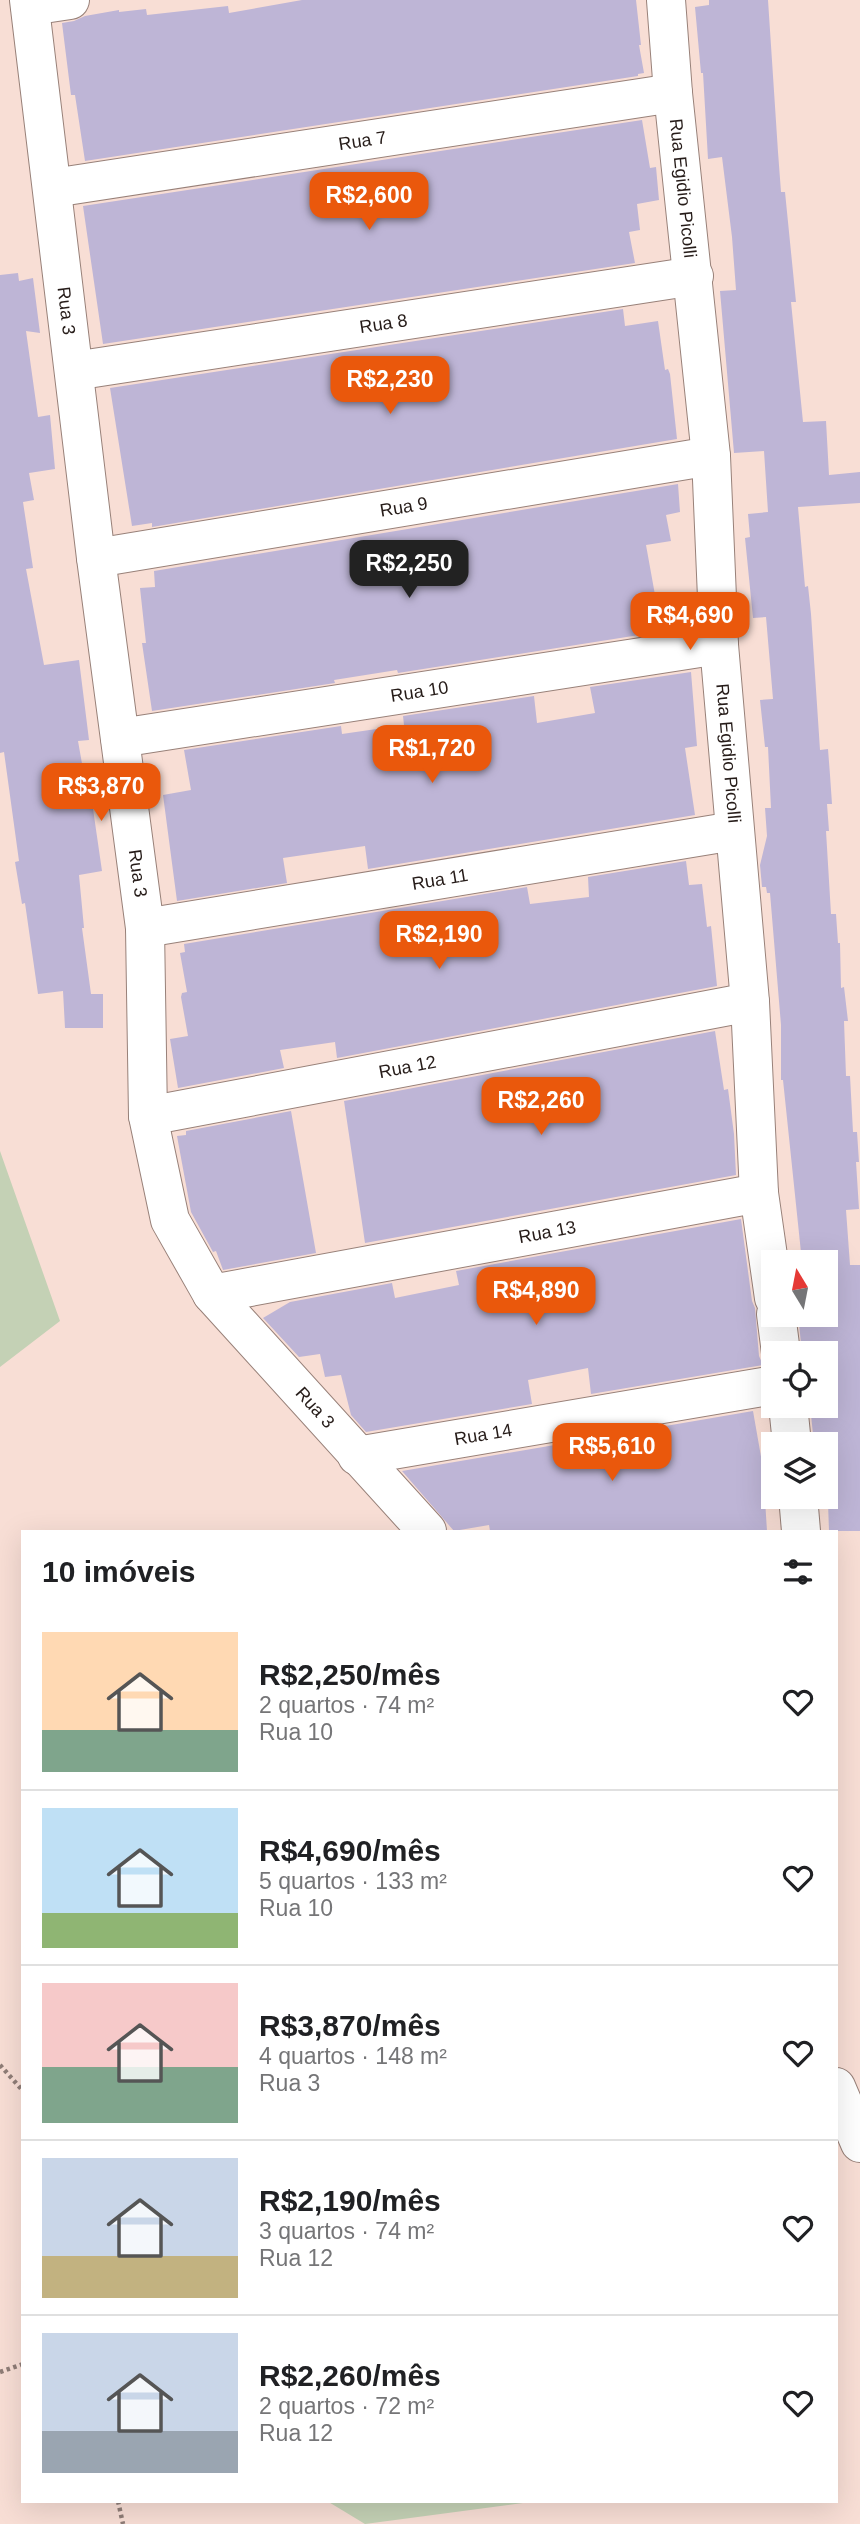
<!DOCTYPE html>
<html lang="pt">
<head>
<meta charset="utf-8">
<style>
	body { margin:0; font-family:Arial,sans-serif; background:#f6f6f6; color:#202124; height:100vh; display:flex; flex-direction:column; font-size:26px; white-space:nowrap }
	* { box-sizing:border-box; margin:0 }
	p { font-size:23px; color:#757577 }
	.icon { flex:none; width:38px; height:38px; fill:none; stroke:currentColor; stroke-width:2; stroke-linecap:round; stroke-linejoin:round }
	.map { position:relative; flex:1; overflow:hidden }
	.side { position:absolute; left:21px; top:1530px; width:817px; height:973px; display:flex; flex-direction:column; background:#fff; border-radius:0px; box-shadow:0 7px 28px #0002 }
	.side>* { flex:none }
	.needle { width:46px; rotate:350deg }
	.controls { position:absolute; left:761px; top:1250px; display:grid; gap:14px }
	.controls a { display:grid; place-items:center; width:77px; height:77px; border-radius:0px; background:#fff; box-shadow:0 7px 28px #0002; font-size:35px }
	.price { position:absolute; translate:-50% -60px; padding:0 16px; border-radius:14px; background:#ea580c; color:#fff; font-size:23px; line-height:46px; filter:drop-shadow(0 2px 4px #0008) }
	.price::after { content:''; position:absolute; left:50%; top:42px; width:21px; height:16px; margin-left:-10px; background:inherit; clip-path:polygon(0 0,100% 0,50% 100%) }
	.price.selected { background:#222; color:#fff }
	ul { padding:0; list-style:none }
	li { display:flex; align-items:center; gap:21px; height:175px; padding:0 21px }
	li+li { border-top:2px solid #e0e0e0 }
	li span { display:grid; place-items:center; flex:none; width:196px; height:140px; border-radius:0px; color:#555 }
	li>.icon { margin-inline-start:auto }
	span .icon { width:84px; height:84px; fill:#fffc; stroke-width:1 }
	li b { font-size:30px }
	h2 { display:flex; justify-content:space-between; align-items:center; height:84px; padding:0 21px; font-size:30px }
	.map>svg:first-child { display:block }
	.green { fill:#c4d1b5 }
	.building { fill:#beb5d6 }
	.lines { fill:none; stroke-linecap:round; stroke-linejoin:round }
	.minor-casing { stroke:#988179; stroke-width:40 }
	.path { stroke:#8f7d77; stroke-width:4.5; stroke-dasharray:3.5 3.5; stroke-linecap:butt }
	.minor { stroke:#fff; stroke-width:38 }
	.labels { text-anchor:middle; stroke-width:6; stroke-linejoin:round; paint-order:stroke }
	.street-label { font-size:18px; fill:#261c19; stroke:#f8ded5 }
</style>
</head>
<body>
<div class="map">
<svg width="860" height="2524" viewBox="0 0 860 2524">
	<rect width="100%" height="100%" fill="#f8ded5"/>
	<path class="green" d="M 0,1151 L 60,1321 L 0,1367 Z
		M 327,2501 L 538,2501 L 365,2524 Z"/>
	<path class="building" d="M 302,0 L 636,0 L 641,45 L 639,45 L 644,73 L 638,74 L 638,76 L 85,161 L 75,95 L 71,95 L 62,23 L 74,21 L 85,16 L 119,10 L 119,12 L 146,9 L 147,15 L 228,6 L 229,13 Z
		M 709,0 L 768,0 L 778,152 L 781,192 L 785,192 L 796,302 L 791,302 L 803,422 L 826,421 L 829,475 L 860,472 L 860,503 L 798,507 L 805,587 L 808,586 L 811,614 L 820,750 L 828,749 L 830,775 L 832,804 L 827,804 L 829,831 L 826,831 L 831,914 L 836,914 L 838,943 L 840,943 L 841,988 L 844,987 L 848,1021 L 844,1021 L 846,1076 L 850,1076 L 853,1132 L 857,1132 L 859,1162 L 856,1162 L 859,1209 L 846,1210 L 850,1265 L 860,1265 L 860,1531 L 829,1531 L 826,1444 L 814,1444 L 810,1405 L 826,1405 L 826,1353 L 802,1353 L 798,1314 L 826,1314 L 826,1262 L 802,1262 L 783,1080 L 781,1080 L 781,1025 L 770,893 L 767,893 L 766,887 L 762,887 L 760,865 L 767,836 L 765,808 L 771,808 L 768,747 L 765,747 L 760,700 L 773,699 L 766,617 L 753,618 L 745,538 L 750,537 L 748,514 L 768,512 L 764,451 L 734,453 L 720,291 L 736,290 L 732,237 L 722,157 L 708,159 L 703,73 L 701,73 L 695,7 L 709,5 Z
		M 642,120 L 650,168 L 656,167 L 659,200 L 637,204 L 640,230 L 629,232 L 635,263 L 103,344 L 83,206 Z
		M 18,273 L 19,281 L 33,278 L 40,333 L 26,331 L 38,417 L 50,415 L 55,469 L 29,473 L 34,500 L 23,502 L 33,568 L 26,569 L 44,665 L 79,660 L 89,740 L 78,741 L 89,803 L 92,802 L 102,871 L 79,875 L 84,928 L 82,928 L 91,994 L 103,994 L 103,1028 L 65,1028 L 63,991 L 38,994 L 25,903 L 22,904 L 15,862 L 19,861 L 4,752 L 0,753 L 0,275 Z
		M 623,309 L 625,326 L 658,321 L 665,370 L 668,369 L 670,374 L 677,439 L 152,527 L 152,523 L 132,526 L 110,388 Z
		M 678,484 L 680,512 L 666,515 L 671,541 L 646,545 L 657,606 L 695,601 L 696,626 L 398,673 L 397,670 L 334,680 L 335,683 L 152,711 L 142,643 L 146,643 L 140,588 L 155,587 L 154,571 Z
		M 691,672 L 697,746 L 685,748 L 695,815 L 368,869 L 365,846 L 283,858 L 287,883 L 177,901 L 163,795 L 191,790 L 184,750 L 341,726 L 342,734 L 404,725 L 403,716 L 534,696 L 537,723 L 595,713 L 590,687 Z
		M 686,861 L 689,885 L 702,884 L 707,927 L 711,926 L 717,986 L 337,1058 L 335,1042 L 280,1050 L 284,1068 L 178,1088 L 170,1039 L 188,1036 L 181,997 L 182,993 L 187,992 L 180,953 L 185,952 L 184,944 L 527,887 L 530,904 L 589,897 L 588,877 Z
		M 715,1031 L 724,1090 L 728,1089 L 734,1134 L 736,1175 L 365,1243 L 344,1101 Z
		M 291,1111 L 316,1253 L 223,1270 L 216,1251 L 213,1252 L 191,1212 L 177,1136 L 186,1135 L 186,1131 Z
		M 741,1219 L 752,1301 L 755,1308 L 759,1356 L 763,1365 L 591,1394 L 588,1368 L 528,1380 L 532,1404 L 366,1432 L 351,1415 L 341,1375 L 325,1377 L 320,1354 L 299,1357 L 263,1318 L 290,1302 L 392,1283 L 395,1298 L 459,1285 L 456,1271 Z
		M 753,1411 L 763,1468 L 767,1531 L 490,1531 L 489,1525 L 454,1531 L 402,1471 Z"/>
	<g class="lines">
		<g class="minor-casing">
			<g id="minor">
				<path id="s1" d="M 29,0 L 96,558 L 145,928 L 148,1116 L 170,1220 L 212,1294 L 427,1531"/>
				<path id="s2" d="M 666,0 L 673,93 L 711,456 L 719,645 L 750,1002 L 759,1193 L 774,1298"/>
				<path d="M 30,6 L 70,0"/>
				<path id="s3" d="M 53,188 L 673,93"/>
				<path id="s4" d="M 74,371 L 694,276"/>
				<path id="s5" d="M 96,558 L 711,456"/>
				<path id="s6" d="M 120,738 L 719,645"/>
				<path id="s7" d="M 145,928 L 734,831"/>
				<path id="s8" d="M 148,1116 L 750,1002"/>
				<path id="s9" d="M 212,1294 L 759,1193"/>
				<path d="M 776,1314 L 781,1353"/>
				<path d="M 788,1405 L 792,1444"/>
				<path id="s10" d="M 357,1456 L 774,1385"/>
				<path d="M 798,1496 L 801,1531"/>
				<path d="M 836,2087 L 860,2143"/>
			</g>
		</g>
		<path class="path" d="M 0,2065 L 23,2091
			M 0,2372 L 23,2364
			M 118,2501 L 123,2524"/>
		<use href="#minor" class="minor"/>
	</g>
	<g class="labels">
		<g class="street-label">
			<text dy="6" stroke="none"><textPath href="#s3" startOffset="313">Rua 7</textPath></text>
			<text dy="6" stroke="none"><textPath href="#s2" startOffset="189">Rua Egidio Picolli</textPath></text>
			<text dy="6" stroke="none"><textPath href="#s1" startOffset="313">Rua 3</textPath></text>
			<text dy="6" stroke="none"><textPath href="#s4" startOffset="313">Rua 8</textPath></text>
			<text dy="6" stroke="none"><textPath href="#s5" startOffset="312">Rua 9</textPath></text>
			<text dy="6" stroke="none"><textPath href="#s6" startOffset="303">Rua 10</textPath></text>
			<text dy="6" stroke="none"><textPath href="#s2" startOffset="756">Rua Egidio Picolli</textPath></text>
			<text dy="6" stroke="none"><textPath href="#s1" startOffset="880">Rua 3</textPath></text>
			<text dy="6" stroke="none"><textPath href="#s7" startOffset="299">Rua 11</textPath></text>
			<text dy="6" stroke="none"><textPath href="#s8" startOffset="264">Rua 12</textPath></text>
			<text dy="6" stroke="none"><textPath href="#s9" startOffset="341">Rua 13</textPath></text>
			<text dy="6" stroke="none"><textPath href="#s1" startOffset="1468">Rua 3</textPath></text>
			<text dy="6" stroke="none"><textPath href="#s10" startOffset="128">Rua 14</textPath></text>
		</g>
	</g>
</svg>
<div class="controls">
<a><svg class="needle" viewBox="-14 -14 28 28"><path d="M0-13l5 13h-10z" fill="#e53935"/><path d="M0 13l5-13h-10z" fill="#757577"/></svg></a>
<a><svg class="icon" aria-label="locate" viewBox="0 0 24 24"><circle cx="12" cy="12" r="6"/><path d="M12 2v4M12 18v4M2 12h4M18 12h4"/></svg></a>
<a><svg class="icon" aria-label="layers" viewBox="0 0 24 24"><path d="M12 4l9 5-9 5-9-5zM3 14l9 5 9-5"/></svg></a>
</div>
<b class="price" style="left:369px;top:232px">R$2,600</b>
<b class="price" style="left:390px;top:416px">R$2,230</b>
<b class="price selected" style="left:409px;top:600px">R$2,250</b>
<b class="price" style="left:690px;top:652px">R$4,690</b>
<b class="price" style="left:432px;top:785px">R$1,720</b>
<b class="price" style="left:101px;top:823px">R$3,870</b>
<b class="price" style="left:439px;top:971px">R$2,190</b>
<b class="price" style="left:541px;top:1137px">R$2,260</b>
<b class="price" style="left:536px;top:1327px">R$4,890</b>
<b class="price" style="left:612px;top:1483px">R$5,610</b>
<section class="side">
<h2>10 imóveis<svg class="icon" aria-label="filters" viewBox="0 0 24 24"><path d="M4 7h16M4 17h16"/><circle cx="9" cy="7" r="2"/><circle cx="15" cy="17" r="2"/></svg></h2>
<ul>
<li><span style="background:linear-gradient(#ffd9b3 70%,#7fa58c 0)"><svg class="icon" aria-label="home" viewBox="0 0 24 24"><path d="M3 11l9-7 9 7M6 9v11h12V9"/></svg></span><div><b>R$2,250/mês</b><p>2 quartos · 74 m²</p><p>Rua 10</p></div><svg class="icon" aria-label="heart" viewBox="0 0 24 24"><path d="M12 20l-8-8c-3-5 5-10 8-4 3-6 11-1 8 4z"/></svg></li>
<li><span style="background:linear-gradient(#bfe0f5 75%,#8fb573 0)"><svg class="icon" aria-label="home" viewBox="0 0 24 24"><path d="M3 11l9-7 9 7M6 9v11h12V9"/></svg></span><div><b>R$4,690/mês</b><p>5 quartos · 133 m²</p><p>Rua 10</p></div><svg class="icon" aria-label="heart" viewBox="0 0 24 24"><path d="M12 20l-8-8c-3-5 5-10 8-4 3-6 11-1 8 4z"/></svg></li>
<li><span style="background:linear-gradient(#f6c9c9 60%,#7fa58c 0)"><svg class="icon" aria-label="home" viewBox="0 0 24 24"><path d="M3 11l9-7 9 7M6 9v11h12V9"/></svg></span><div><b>R$3,870/mês</b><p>4 quartos · 148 m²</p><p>Rua 3</p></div><svg class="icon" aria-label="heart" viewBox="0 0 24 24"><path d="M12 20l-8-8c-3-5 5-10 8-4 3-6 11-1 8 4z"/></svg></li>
<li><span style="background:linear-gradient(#c9d6e8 70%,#c2b280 0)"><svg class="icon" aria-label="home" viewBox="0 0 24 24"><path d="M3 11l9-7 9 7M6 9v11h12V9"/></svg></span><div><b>R$2,190/mês</b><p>3 quartos · 74 m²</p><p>Rua 12</p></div><svg class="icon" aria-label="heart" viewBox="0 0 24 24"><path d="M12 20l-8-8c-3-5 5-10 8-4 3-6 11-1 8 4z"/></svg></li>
<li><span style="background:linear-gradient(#c9d6e8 70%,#9aa5b1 0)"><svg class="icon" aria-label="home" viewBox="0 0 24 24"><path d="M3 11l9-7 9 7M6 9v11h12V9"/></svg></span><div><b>R$2,260/mês</b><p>2 quartos · 72 m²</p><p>Rua 12</p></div><svg class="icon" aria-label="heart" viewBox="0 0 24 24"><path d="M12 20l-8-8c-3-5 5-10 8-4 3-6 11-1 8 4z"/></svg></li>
</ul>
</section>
</div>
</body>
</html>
